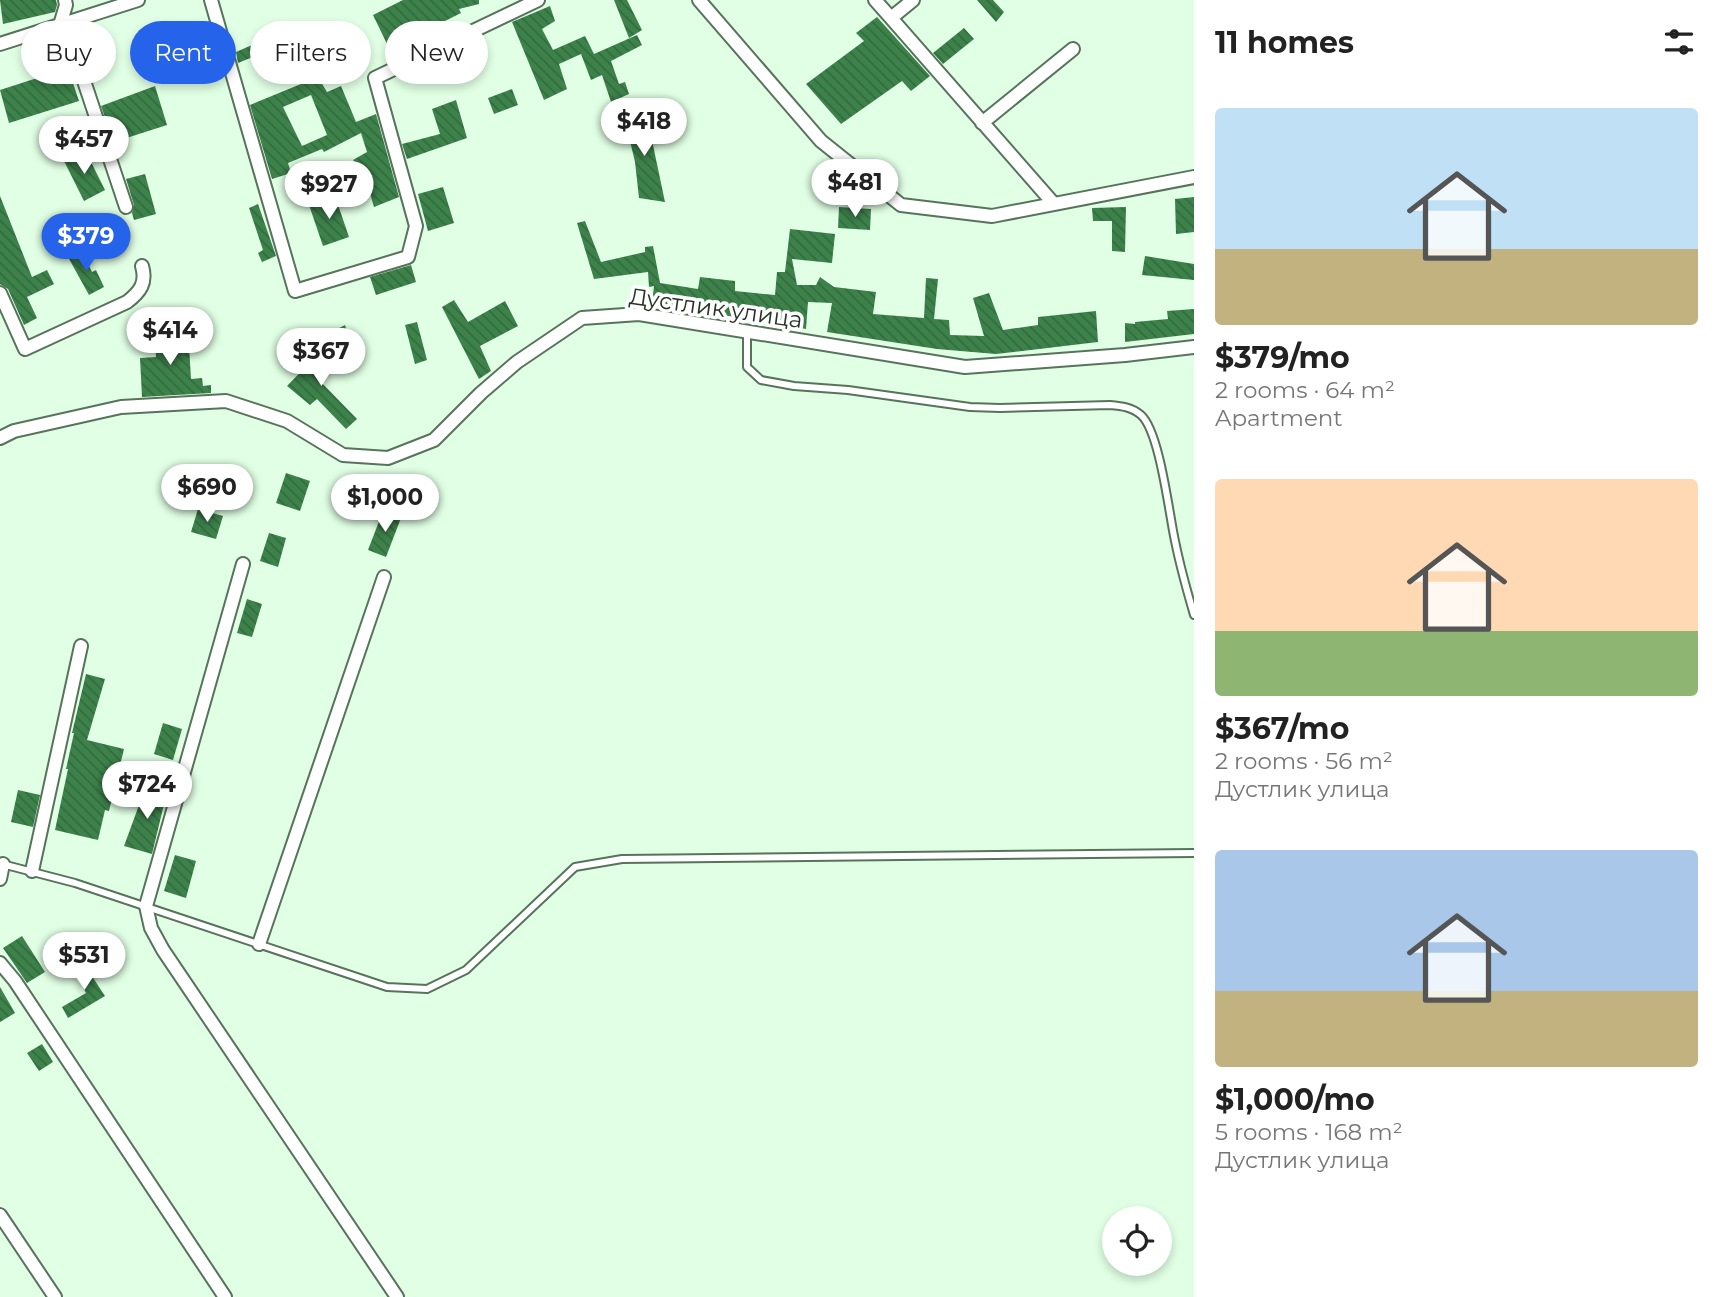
<!DOCTYPE html>
<html lang="en">
<head>
<meta charset="utf-8">
<style>
	body { margin:0; font-family:Montserrat,sans-serif; background:#f2f2f2; color:#222; height:100vh; display:flex; flex-direction:column; font-size:26px; white-space:nowrap }
	* { box-sizing:border-box; margin:0 }
	p { font-size:23px; color:#767676 }
	.icon { flex:none; width:38px; height:38px; fill:none; stroke:currentColor; stroke-width:2; stroke-linecap:round; stroke-linejoin:round }
	.map { position:relative; flex:1; overflow:hidden }
	.panel { display:flex; flex-direction:column; background:#fff; width:525px }
	.panel>* { flex:none }
	.banner { position:absolute; left:21px; top:21px; width:665px; height:63px; display:flex; gap:14px }
	.tools { position:absolute; left:1102px; top:1206px; display:grid; gap:14px }
	.tools a { display:grid; place-items:center; width:70px; height:70px; border-radius:50%; background:#fff; box-shadow:0 4px 10px #0003; font-size:35px }
	.price { position:absolute; translate:-50% -60px; padding:0 16px; border-radius:24px; background:#fff; color:#222; font-size:23px; line-height:46px; filter:drop-shadow(0 2px 4px #0008) }
	.price::after { content:''; position:absolute; left:50%; top:42px; width:21px; height:16px; margin-left:-10px; background:inherit; clip-path:polygon(0 0,100% 0,50% 100%) }
	.price.selected { background:#2563eb; color:#fff }
	ul { padding:0; list-style:none }
	li { display:grid; align-content:center; gap:14px; height:371px; padding:0 21px }
	li span { display:grid; place-items:center; height:217px; border-radius:7px; color:#555 }
	li>.icon { margin-inline-start:auto }
	span .icon { width:126px; height:126px; fill:#fffc; stroke-width:1 }
	li b { font-size:30px }
	h2 { display:flex; justify-content:space-between; align-items:center; height:84px; padding:0 21px; font-size:30px }
	.pill { padding:0 24px; border-radius:32px; background:#fff; box-shadow:0 4px 10px #0003; font-size:24px; line-height:63px }
	.pill.selected { background:#2563eb; color:#fff }
	main { display:flex; flex:1; min-height:0 }
	.map>svg:first-child { display:block }
	.building { fill:url(#building-back-hatch); fill-rule:evenodd }
	.lines { fill:none; stroke-linecap:round; stroke-linejoin:round }
	.lane-casing { stroke:#58735c; stroke-width:10 }
	.street-casing { stroke:#58735c; stroke-width:16 }
	.lane { stroke:#fff; stroke-width:6 }
	.street { stroke:#fff; stroke-width:12 }
	.labels { text-anchor:middle; stroke-width:7; stroke-linejoin:round; paint-order:stroke }
	.street-label { font-size:23px; fill:#263127; stroke:#fff }
</style>
</head>
<body>
<main>
<div class="map">
<svg width="1194" height="1297" viewBox="0 0 1194 1297">
	<defs>
		<pattern id="building-back-hatch" width="6" height="6" patternUnits="userSpaceOnUse" patternTransform="scale(1.75)"><rect width="6" height="6" fill="#3d824b"/><path d="M-1 5l2 2M0 0l6 6M5-1l2 2" fill="none" stroke="#336b3e"/></pattern>
	</defs>
	<rect width="100%" height="100%" fill="#e0ffe4"/>
	<path class="building" d="M 0,0 L 56,0 L 57,5 L 55,12 L 3,24 Z
		M 403,0 L 479,0 L 479,4 L 459,9 L 461,13 L 429,29 L 427,26 L 388,46 L 373,15 Z
		M 614,0 L 627,0 L 642,30 L 629,38 Z
		M 977,0 L 993,0 L 1004,12 L 996,22 Z
		M 550,6 L 555,21 L 542,29 L 553,50 L 585,36 L 594,54 L 637,35 L 642,45 L 611,61 L 619,84 L 625,82 L 629,94 L 611,102 L 602,75 L 591,80 L 581,54 L 559,64 L 567,89 L 544,100 L 512,22 Z
		M 877,17 L 930,76 L 911,91 L 902,81 L 841,124 L 806,84 L 864,41 L 856,33 Z
		M 964,28 L 974,39 L 943,64 L 933,53 Z
		M 266,39 L 270,50 L 238,63 L 236,52 Z
		M 68,68 L 79,101 L 9,123 L 0,90 Z
		M 318,77 L 327,92 L 341,86 L 356,122 L 376,114 L 399,197 L 374,207 L 364,173 L 353,160 L 367,152 L 361,133 L 324,152 L 322,149 L 288,163 L 291,173 L 272,179 L 250,105 ZM 311,95 L 327,135 L 302,146 L 283,107 Z
		M 155,86 L 167,125 L 114,142 L 101,106 Z
		M 512,89 L 518,105 L 494,114 L 488,98 Z
		M 456,100 L 467,138 L 407,159 L 402,144 L 440,134 L 432,109 Z
		M 646,112 L 665,202 L 639,198 L 635,162 L 624,116 Z
		M 85,150 L 105,190 L 84,201 L 64,161 Z
		M 145,174 L 156,214 L 134,220 L 132,213 L 134,205 L 126,179 Z
		M 443,187 L 454,223 L 428,231 L 418,194 Z
		M 0,196 L 32,277 L 47,270 L 54,284 L 27,297 L 37,318 L 24,325 L 8,289 L 0,284 Z
		M 335,196 L 349,237 L 323,246 L 309,205 Z
		M 1194,197 L 1194,232 L 1176,234 L 1175,199 Z
		M 258,204 L 276,256 L 262,262 L 258,253 L 263,250 L 249,208 Z
		M 839,207 L 871,209 L 870,230 L 838,228 Z
		M 1126,207 L 1125,252 L 1112,251 L 1112,221 L 1093,221 L 1092,208 Z
		M 585,221 L 601,262 L 645,252 L 645,247 L 653,246 L 660,283 L 698,289 L 700,277 L 735,281 L 735,291 L 775,295 L 777,272 L 785,272 L 790,229 L 835,234 L 832,263 L 792,259 L 797,285 L 816,285 L 820,277 L 834,287 L 876,292 L 873,314 L 924,318 L 926,278 L 938,279 L 934,319 L 949,320 L 950,335 L 984,336 L 973,298 L 989,293 L 1003,330 L 1038,325 L 1038,317 L 1096,311 L 1098,342 L 996,354 L 937,349 L 827,332 L 832,303 L 808,302 L 806,329 L 652,303 L 654,286 L 649,287 L 648,272 L 594,279 L 577,223 Z
		M 81,250 L 92,272 L 96,270 L 104,287 L 89,295 L 68,257 Z
		M 1145,256 L 1194,264 L 1194,280 L 1142,275 Z
		M 411,265 L 416,282 L 376,295 L 370,277 Z
		M 454,300 L 468,322 L 505,301 L 518,326 L 480,346 L 491,371 L 479,379 L 442,307 Z
		M 1194,309 L 1194,334 L 1125,342 L 1125,323 L 1135,324 L 1135,322 L 1168,319 L 1167,311 Z
		M 417,322 L 427,360 L 415,364 L 405,325 Z
		M 345,325 L 349,339 L 337,346 L 328,334 Z
		M 188,329 L 191,379 L 202,378 L 203,386 L 211,385 L 211,393 L 142,397 L 140,358 L 156,357 L 155,330 Z
		M 323,349 L 336,359 L 319,380 L 357,419 L 346,429 L 317,399 L 310,405 L 287,386 Z
		M 286,473 L 310,481 L 300,511 L 276,503 Z
		M 198,509 L 223,516 L 216,539 L 191,532 Z
		M 383,511 L 401,518 L 386,557 L 368,550 Z
		M 269,533 L 286,538 L 278,567 L 260,561 Z
		M 247,599 L 262,604 L 252,637 L 237,633 Z
		M 86,674 L 105,679 L 87,740 L 124,749 L 109,811 L 105,810 L 98,840 L 55,830 L 68,769 L 66,769 L 74,733 L 72,733 Z
		M 163,723 L 182,729 L 173,760 L 154,754 Z
		M 146,786 L 167,792 L 152,854 L 124,846 Z
		M 18,790 L 40,795 L 33,827 L 11,822 Z
		M 175,855 L 196,861 L 186,898 L 164,891 Z
		M 22,936 L 45,972 L 27,983 L 3,948 Z
		M 84,964 L 105,996 L 68,1018 L 62,1007 L 86,993 L 73,971 Z
		M 0,987 L 15,1013 L 0,1022 Z
		M 42,1044 L 53,1062 L 39,1071 L 27,1053 Z"/>
	<g class="lines">
		<g class="lane-casing">
			<path id="lane" d="M 747,332 L 747,367 L 761,380 L 794,386 L 848,390 L 970,407 L 1000,408 L 1110,405 C 1121,406 1132,407 1141,415 C 1160,432 1169,514 1175,541 C 1180,566 1187,591 1194,615
				M 2,864 L 75,883 L 387,987 L 427,989 L 466,970 L 575,867 L 622,859 L 1194,853"/>
		</g>
		<g class="street-casing">
			<path id="street" d="M 65,0 L 66,5 L 60,25 L 76,57 L 126,207
				M 211,0 L 295,291 L 408,257 L 416,226 L 375,78 L 538,0
				M 699,0 L 821,141 L 901,205 L 992,216 L 1194,177
				M 875,0 L 891,18 L 913,0
				M 891,18 L 1054,204
				M 0,44 L 138,0
				M 982,123 L 1073,49
				M 0,293 L 25,349 L 127,302 C 140,292 147,283 142,266
				M 0,438 L 14,431 L 121,407 L 226,401 L 287,421 L 343,455 L 388,458 L 434,440 L 481,393 L 517,362 L 582,318 L 639,314 L 965,367 L 1125,355 L 1194,347
				M 243,564 L 146,906 L 151,928 L 163,950 L 397,1297
				M 32,871 L 81,646
				M 0,879 L 3,864
				M 259,944 L 384,577
				M 0,963 L 15,981 L 225,1297
				M 0,1215 L 55,1297"/>
		</g>
		<use href="#lane" class="lane"/>
		<use href="#street" class="street"/>
	</g>
	<g class="labels">
		<g class="street-label">
			<text transform="translate(716 308) rotate(8)" y="8">Дустлик улица</text>
		</g>
	</g>
</svg>
<div class="tools">
<a><svg class="icon" aria-label="locate" viewBox="0 0 24 24"><circle cx="12" cy="12" r="6"/><path d="M12 2v4M12 18v4M2 12h4M18 12h4"/></svg></a>
</div>
<b class="price" style="left:644px;top:158px">$418</b>
<b class="price" style="left:84px;top:176px">$457</b>
<b class="price" style="left:855px;top:219px">$481</b>
<b class="price" style="left:329px;top:221px">$927</b>
<b class="price selected" style="left:86px;top:273px">$379</b>
<b class="price" style="left:170px;top:367px">$414</b>
<b class="price" style="left:321px;top:388px">$367</b>
<b class="price" style="left:207px;top:524px">$690</b>
<b class="price" style="left:385px;top:534px">$1,000</b>
<b class="price" style="left:147px;top:821px">$724</b>
<b class="price" style="left:84px;top:992px">$531</b>
<div class="banner">
<a class="pill">Buy</a>
<a class="pill selected">Rent</a>
<a class="pill">Filters</a>
<a class="pill">New</a>
</div>
</div>
<section class="panel">
<h2>11 homes<svg class="icon" aria-label="filters" viewBox="0 0 24 24"><path d="M4 7h16M4 17h16"/><circle cx="9" cy="7" r="2"/><circle cx="15" cy="17" r="2"/></svg></h2>
<ul>
<li><span style="background:linear-gradient(#bfe0f5 65%,#c2b280 0)"><svg class="icon" aria-label="home" viewBox="0 0 24 24"><path d="M3 11l9-7 9 7M6 9v11h12V9"/></svg></span><div><b>$379/mo</b><p>2 rooms · 64 m²</p><p>Apartment</p></div></li>
<li><span style="background:linear-gradient(#ffd9b3 70%,#8fb573 0)"><svg class="icon" aria-label="home" viewBox="0 0 24 24"><path d="M3 11l9-7 9 7M6 9v11h12V9"/></svg></span><div><b>$367/mo</b><p>2 rooms · 56 m²</p><p>Дустлик улица</p></div></li>
<li><span style="background:linear-gradient(#a9c7e8 65%,#c2b280 0)"><svg class="icon" aria-label="home" viewBox="0 0 24 24"><path d="M3 11l9-7 9 7M6 9v11h12V9"/></svg></span><div><b>$1,000/mo</b><p>5 rooms · 168 m²</p><p>Дустлик улица</p></div></li>
</ul>
</section>
</main>
</body>
</html>
